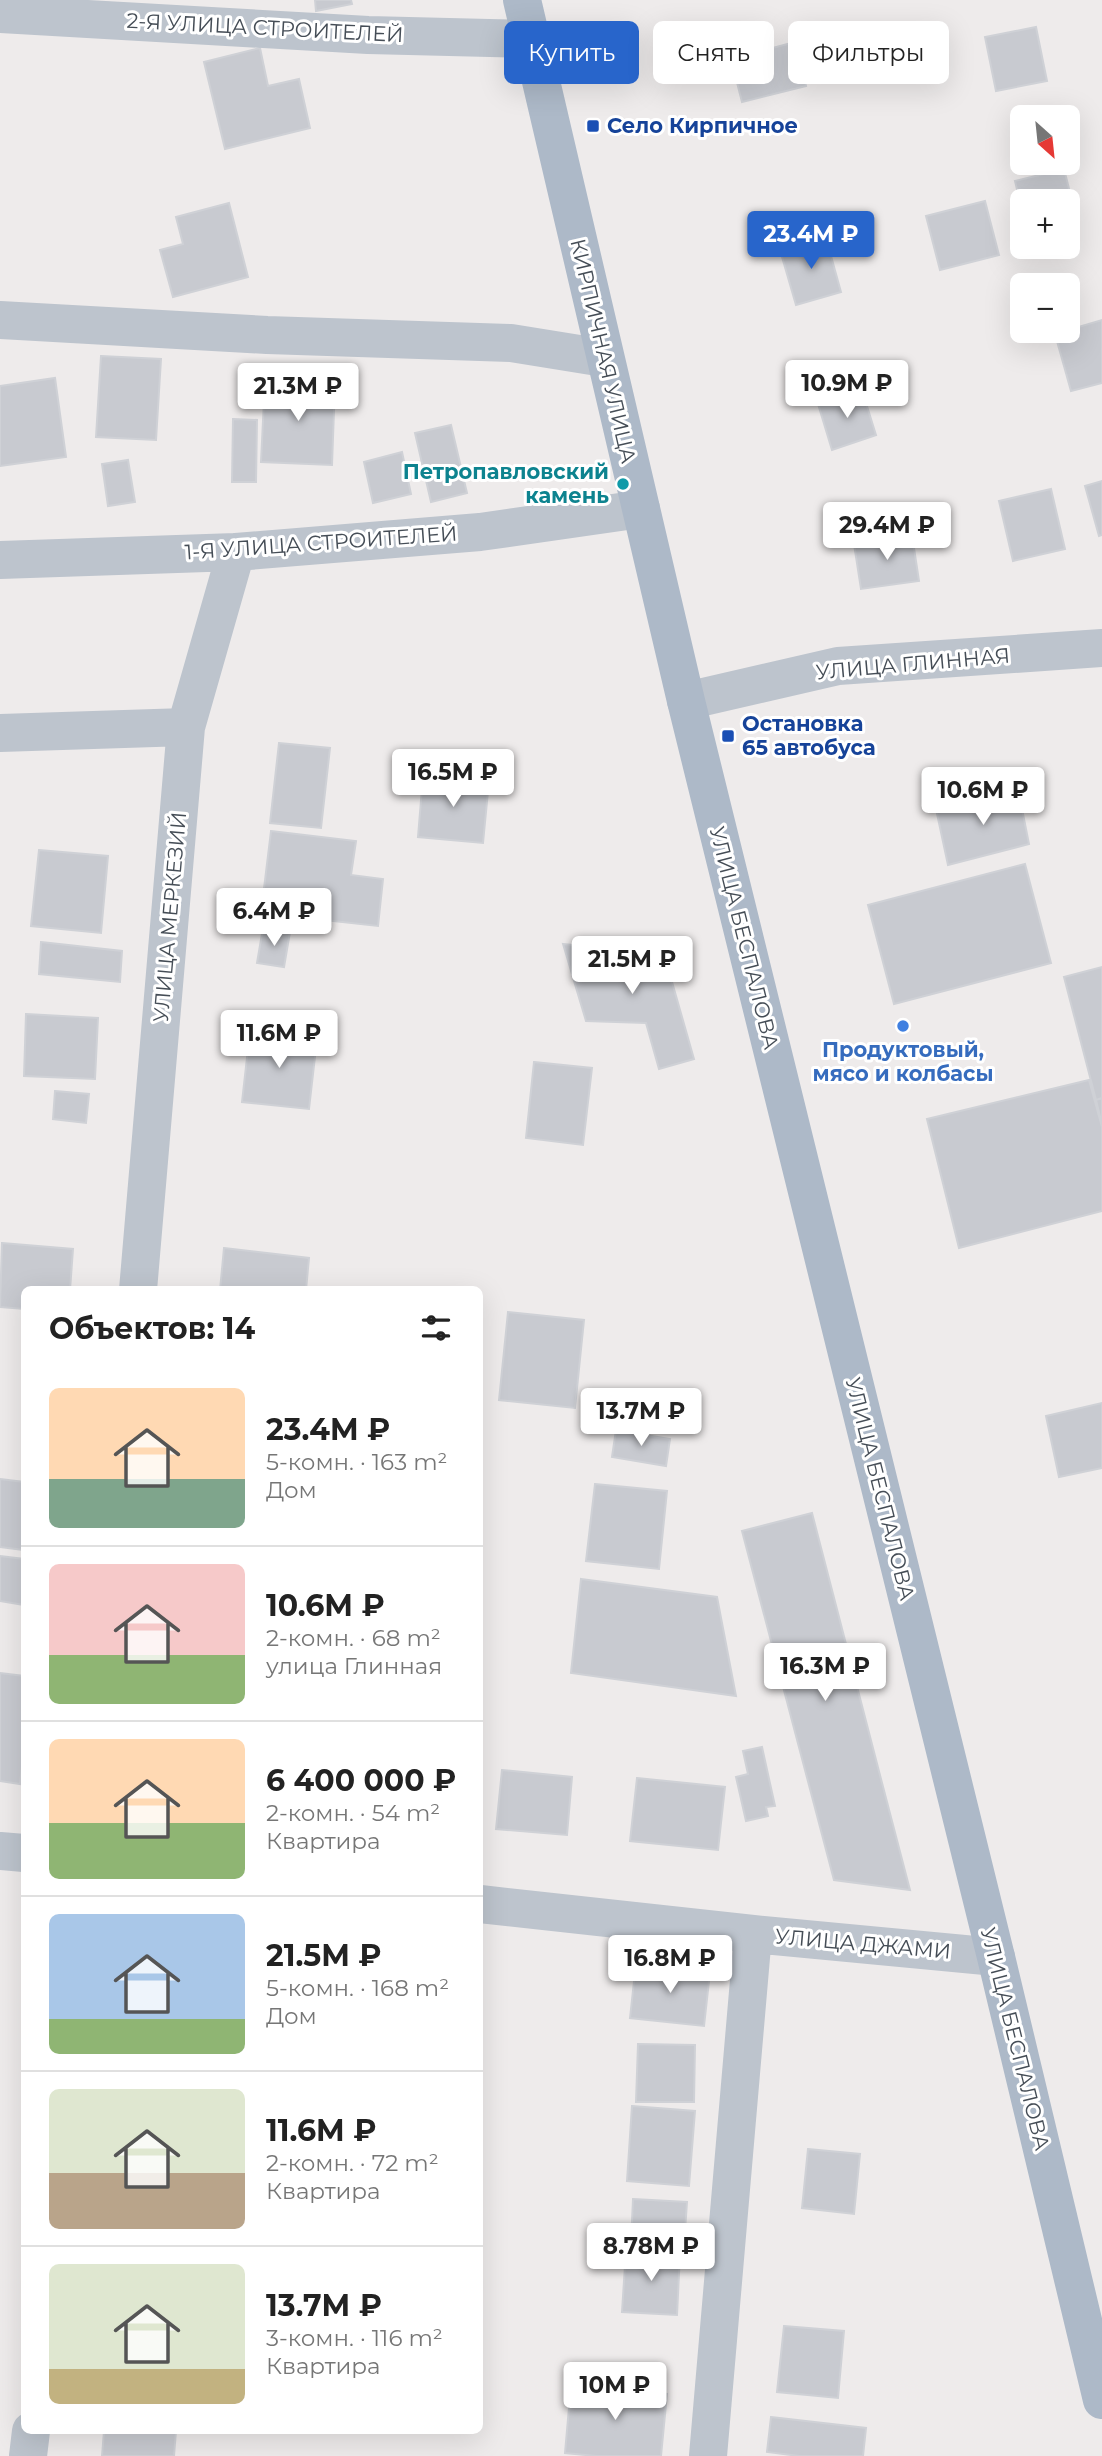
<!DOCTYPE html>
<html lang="ru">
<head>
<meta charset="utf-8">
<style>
	body { margin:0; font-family:Montserrat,sans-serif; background:#f2f2f2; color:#222; height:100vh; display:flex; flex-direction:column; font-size:26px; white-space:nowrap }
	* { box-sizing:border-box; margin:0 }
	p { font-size:23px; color:#767676 }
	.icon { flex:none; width:38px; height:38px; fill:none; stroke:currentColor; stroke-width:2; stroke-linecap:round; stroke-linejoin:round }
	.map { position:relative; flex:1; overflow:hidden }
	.drawer { position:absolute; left:21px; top:1286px; width:462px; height:1148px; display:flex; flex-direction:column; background:#fff; border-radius:10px; box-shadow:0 7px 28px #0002 }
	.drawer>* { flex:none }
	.top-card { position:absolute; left:504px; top:21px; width:492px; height:63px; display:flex; gap:14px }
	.needle { width:46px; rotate:153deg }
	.controls { position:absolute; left:1010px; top:105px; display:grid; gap:14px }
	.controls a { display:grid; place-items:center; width:70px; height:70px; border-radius:10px; background:#fff; box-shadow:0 7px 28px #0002; font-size:35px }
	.price { position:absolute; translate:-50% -60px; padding:0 16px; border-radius:7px; background:#fff; color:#222; font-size:23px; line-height:46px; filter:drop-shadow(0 2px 4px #0008) }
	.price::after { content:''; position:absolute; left:50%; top:42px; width:21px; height:16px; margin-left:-10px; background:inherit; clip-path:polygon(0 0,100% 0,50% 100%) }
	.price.selected { background:#2865cb; color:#fff }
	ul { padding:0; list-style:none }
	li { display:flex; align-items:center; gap:21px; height:175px; padding:0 28px }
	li+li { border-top:2px solid #e0e0e0 }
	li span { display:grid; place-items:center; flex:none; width:196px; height:140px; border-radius:10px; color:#555 }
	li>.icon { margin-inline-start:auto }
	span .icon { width:84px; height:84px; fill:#fffc; stroke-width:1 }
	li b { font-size:30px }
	h2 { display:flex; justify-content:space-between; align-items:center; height:84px; padding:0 28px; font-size:30px }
	.pill { padding:0 24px; border-radius:10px; background:#fff; box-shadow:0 7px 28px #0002; font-size:24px; line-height:63px }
	.pill.selected { background:#2865cb; color:#fff }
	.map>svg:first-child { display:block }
	.building { fill:#c8cad0; stroke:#cfd1d6; stroke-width:2 }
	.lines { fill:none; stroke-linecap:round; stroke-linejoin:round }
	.minor { stroke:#bdc4cd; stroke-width:38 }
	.major { stroke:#adb9c8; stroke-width:38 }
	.transit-dot { fill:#1a4fb4; stroke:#fff; stroke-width:2.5 }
	.culture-dot { fill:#0f9aa8; stroke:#fff; stroke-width:2.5 }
	.shop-dot { fill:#3f7fe0; stroke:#fff; stroke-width:2.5 }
	.labels { text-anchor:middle; stroke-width:6; stroke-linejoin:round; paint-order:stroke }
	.street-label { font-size:21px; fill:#454d56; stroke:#fff }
	.transit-label { font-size:21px; font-weight:bold; fill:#164399; stroke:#fff; text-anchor:start }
	.culture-label { font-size:21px; font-weight:bold; fill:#0d838f; stroke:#fff; text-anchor:end }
	.shop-label { font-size:21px; font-weight:bold; fill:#366cbe; stroke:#fff }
</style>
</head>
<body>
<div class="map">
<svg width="1102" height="2456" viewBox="0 0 1102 2456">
	<rect width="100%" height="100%" fill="#eeebeb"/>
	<path class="building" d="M 315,0 L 351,0 L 352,4 L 316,11 Z
		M 1036,27 L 1047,81 L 996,91 L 985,37 Z
		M 795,42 L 806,86 L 742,102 L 731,59 Z
		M 260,48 L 268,86 L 299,79 L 310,128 L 225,149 L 204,62 Z
		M 1064,169 L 1077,220 L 1068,222 L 1068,201 L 1022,201 L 1022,210 L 1015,181 Z
		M 985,201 L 999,255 L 940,270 L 926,216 Z
		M 229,203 L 248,277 L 173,297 L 160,250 L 183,244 L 176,217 Z
		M 826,238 L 841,292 L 796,305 L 780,250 Z
		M 1102,320 L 1102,383 L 1071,391 L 1055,334 Z
		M 101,356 L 161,359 L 156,440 L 96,437 Z
		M 55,378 L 66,457 L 0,466 L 0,386 Z
		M 265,380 L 335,383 L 332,465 L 261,462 Z
		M 862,390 L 876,435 L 832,450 L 818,404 Z
		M 233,419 L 257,420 L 256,482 L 232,482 Z
		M 451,425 L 467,493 L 431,502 L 415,433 Z
		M 402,452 L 411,494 L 373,503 L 364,462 Z
		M 128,460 L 135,502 L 108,506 L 102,464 Z
		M 1102,481 L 1102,535 L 1099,536 L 1085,486 Z
		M 1051,489 L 1065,549 L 1013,561 L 999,501 Z
		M 912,535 L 919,581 L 861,589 L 854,544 Z
		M 279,743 L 330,748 L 321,828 L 270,823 Z
		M 423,776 L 489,781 L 483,843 L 418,837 Z
		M 1018,789 L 1029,844 L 948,865 L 936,809 Z
		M 271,831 L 356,841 L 351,875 L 383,879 L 378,926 L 261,913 Z
		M 39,850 L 108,856 L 101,933 L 31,926 Z
		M 1025,864 L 1051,963 L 894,1004 L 868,905 Z
		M 263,928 L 290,932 L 284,967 L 257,963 Z
		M 41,942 L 122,951 L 120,982 L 39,974 Z
		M 563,944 L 664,954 L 694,1059 L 659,1069 L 646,1023 L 586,1021 Z
		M 1102,967 L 1102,1098 L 1096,1100 L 1064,977 Z
		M 26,1014 L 98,1018 L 95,1079 L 24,1076 Z
		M 250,1031 L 317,1039 L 309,1109 L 242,1102 Z
		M 534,1062 L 592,1068 L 583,1145 L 526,1138 Z
		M 1089,1080 L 1102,1127 L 1102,1211 L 959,1248 L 927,1119 Z
		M 55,1091 L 89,1094 L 86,1123 L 53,1119 Z
		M 1102,1098 L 1102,1125 L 1096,1100 Z
		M 2,1243 L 73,1249 L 70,1290 L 24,1290 L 24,1309 L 0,1307 Z
		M 224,1248 L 309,1258 L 306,1290 L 220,1290 Z
		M 508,1312 L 584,1320 L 575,1408 L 499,1400 Z
		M 1102,1403 L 1102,1468 L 1059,1477 L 1046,1416 Z
		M 616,1430 L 670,1439 L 666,1466 L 612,1457 Z
		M 0,1479 L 24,1482 L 24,1550 L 0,1547 Z
		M 595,1484 L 667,1491 L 659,1569 L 586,1561 Z
		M 812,1513 L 881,1779 L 910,1890 L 834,1880 L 742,1531 Z
		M 0,1556 L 24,1559 L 24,1605 L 0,1601 Z
		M 581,1579 L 717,1597 L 736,1696 L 571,1673 Z
		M 0,1673 L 24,1676 L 24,1749 L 20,1784 L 0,1781 Z
		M 762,1747 L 775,1806 L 766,1807 L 768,1816 L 746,1821 L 736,1777 L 748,1774 L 743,1751 Z
		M 502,1770 L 572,1777 L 567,1835 L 496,1829 Z
		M 637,1778 L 725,1787 L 718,1850 L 630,1841 Z
		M 636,1963 L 710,1972 L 704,2026 L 630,2018 Z
		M 638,2044 L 695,2045 L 694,2102 L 636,2102 Z
		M 632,2106 L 695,2111 L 689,2186 L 627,2181 Z
		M 808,2149 L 860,2154 L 854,2214 L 802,2208 Z
		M 633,2199 L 687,2202 L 684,2245 L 631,2243 Z
		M 626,2250 L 680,2253 L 677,2315 L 622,2312 Z
		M 784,2326 L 844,2331 L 838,2398 L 777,2392 Z
		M 571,2385 L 667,2394 L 661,2456 L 596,2456 L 565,2453 Z
		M 771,2417 L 866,2428 L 863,2456 L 799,2456 L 767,2452 Z
		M 104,2431 L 176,2431 L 174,2456 L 102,2456 Z"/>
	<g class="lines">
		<path class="minor" d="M 0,14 L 368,35 L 530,39
			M 0,320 L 267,335 L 511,343 L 604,358
			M 0,560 L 236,552 L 480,532 L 641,509
			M 686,701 L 838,666 L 1102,648
			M 0,733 L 186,727
			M 138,1290 L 186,727 L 236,552
			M 0,1851 L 24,1853
			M 480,1904 L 753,1934 L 996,1957
			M 28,2456 L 31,2431
			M 708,2456 L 753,1934"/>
		<path class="major" d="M 522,0 L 686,701 L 996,1957 L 1102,2400"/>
	</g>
	<g class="transit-dot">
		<rect x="586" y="119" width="14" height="14" rx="3.5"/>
		<rect x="721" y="729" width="14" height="14" rx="3.5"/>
	</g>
	<circle class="culture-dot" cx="623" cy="484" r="7"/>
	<circle class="shop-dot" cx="903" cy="1026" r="7"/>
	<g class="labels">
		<g class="street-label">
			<text transform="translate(265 28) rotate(3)" y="7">2-Я УЛИЦА СТРОИТЕЛЕЙ</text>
			<text transform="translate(603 351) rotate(77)" y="7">КИРПИЧНАЯ УЛИЦА</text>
			<text transform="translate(321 543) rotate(-4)" y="7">1-Я УЛИЦА СТРОИТЕЛЕЙ</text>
			<text transform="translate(913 664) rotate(-5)" y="7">УЛИЦА ГЛИННАЯ</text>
			<text transform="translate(170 917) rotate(-85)" y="7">УЛИЦА МЕРКЕЗИЙ</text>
			<text transform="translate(744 938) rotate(76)" y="7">УЛИЦА БЕСПАЛОВА</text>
			<text transform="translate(880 1489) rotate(76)" y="7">УЛИЦА БЕСПАЛОВА</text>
			<text transform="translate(863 1944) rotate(5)" y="7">УЛИЦА ДЖАМИ</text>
			<text transform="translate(1015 2039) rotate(76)" y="7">УЛИЦА БЕСПАЛОВА</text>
		</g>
		<g class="transit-label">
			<text x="607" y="133">Село Кирпичное</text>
			<text x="742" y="731">Остановка<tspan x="742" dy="24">65 автобуса</tspan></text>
		</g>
		<g class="culture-label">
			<text x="609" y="479">Петропавловский<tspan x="609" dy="24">камень</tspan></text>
		</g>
		<g class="shop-label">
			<text x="903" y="1057">Продуктовый,<tspan x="903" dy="24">мясо и колбасы</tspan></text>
		</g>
	</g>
</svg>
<div class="controls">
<a><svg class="needle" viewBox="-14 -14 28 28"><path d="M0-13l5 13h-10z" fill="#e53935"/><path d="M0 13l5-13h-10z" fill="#767676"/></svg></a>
<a>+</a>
<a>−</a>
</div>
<b class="price selected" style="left:811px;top:271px">23.4M ₽</b>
<b class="price" style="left:847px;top:420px">10.9M ₽</b>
<b class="price" style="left:298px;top:423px">21.3M ₽</b>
<b class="price" style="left:887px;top:562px">29.4M ₽</b>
<b class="price" style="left:453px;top:809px">16.5M ₽</b>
<b class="price" style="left:983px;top:827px">10.6M ₽</b>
<b class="price" style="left:274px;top:948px">6.4M ₽</b>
<b class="price" style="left:632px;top:996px">21.5M ₽</b>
<b class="price" style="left:279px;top:1070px">11.6M ₽</b>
<b class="price" style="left:641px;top:1448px">13.7M ₽</b>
<b class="price" style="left:825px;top:1703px">16.3M ₽</b>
<b class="price" style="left:670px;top:1995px">16.8M ₽</b>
<b class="price" style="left:651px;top:2283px">8.78M ₽</b>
<b class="price" style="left:615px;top:2422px">10M ₽</b>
<div class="top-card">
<a class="pill selected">Купить</a>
<a class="pill">Снять</a>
<a class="pill">Фильтры</a>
</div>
<section class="drawer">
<h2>Объектов: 14<svg class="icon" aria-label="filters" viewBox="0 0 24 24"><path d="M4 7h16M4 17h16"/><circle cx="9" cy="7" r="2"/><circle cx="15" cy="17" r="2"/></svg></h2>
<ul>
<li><span style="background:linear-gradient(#ffd9b3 65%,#7fa58c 0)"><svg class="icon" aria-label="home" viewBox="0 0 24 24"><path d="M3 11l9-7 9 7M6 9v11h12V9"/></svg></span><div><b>23.4M ₽</b><p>5-комн. · 163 m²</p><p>Дом</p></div></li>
<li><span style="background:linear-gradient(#f6c9c9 65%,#8fb573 0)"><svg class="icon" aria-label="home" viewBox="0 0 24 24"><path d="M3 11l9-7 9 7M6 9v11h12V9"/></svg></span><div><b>10.6M ₽</b><p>2-комн. · 68 m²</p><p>улица Глинная</p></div></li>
<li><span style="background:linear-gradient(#ffd9b3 60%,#8fb573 0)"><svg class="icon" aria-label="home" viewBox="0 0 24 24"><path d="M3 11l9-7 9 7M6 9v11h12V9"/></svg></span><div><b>6 400 000 ₽</b><p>2-комн. · 54 m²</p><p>Квартира</p></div></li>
<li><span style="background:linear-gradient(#a9c7e8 75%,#8fb573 0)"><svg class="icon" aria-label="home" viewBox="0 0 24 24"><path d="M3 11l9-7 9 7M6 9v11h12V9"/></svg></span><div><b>21.5M ₽</b><p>5-комн. · 168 m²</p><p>Дом</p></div></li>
<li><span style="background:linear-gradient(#dfe7d0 60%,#b9a48a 0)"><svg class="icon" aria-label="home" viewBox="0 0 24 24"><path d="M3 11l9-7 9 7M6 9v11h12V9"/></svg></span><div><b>11.6M ₽</b><p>2-комн. · 72 m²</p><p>Квартира</p></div></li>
<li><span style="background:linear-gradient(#dfe7d0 75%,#c2b280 0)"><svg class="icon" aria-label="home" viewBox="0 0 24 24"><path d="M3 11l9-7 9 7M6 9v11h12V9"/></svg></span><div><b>13.7M ₽</b><p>3-комн. · 116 m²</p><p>Квартира</p></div></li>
</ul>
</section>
</div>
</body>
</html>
